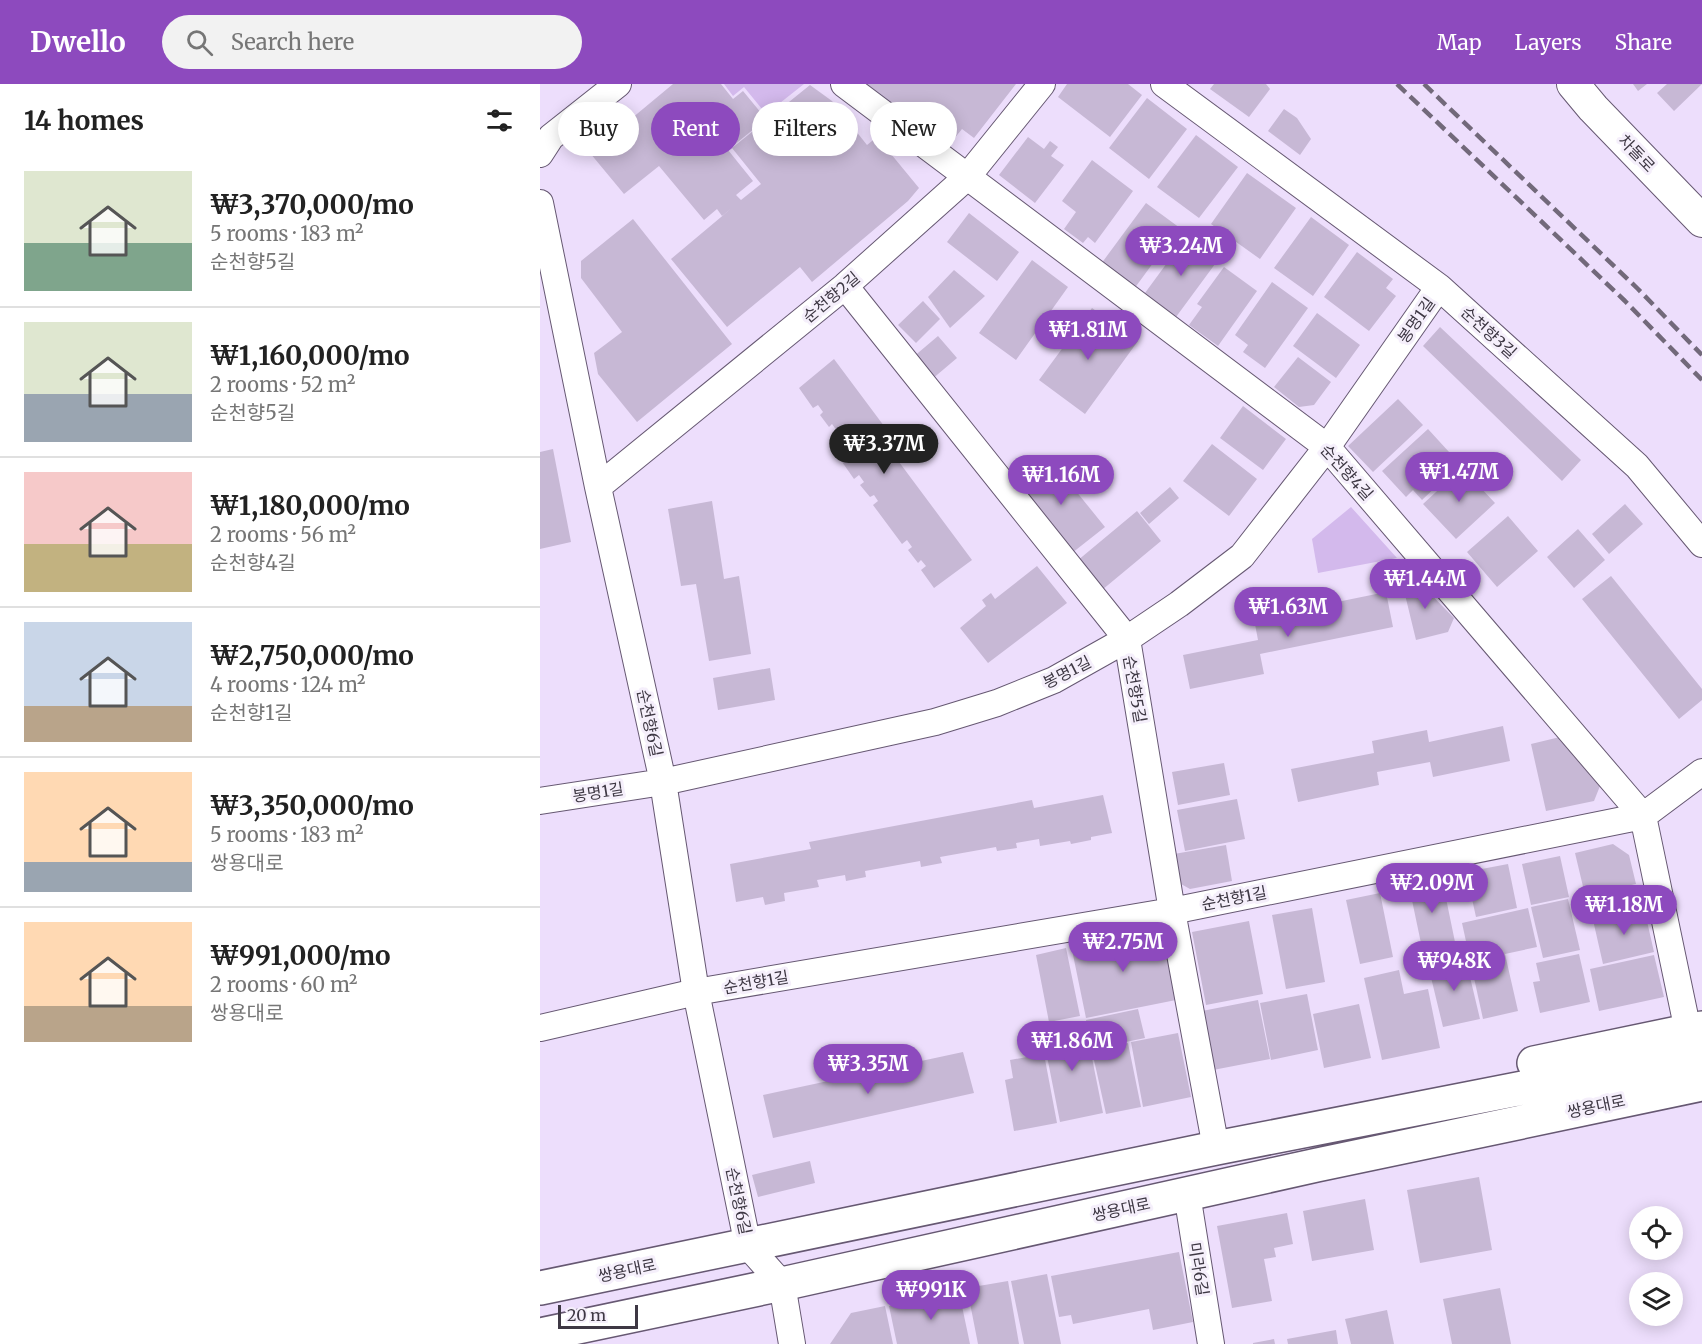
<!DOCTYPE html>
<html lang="en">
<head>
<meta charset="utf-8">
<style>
	body { margin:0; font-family:Merriweather,"Noto Sans KR",serif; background:#f2f2f2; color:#222; height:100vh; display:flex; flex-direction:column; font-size:22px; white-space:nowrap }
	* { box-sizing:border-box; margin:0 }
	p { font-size:20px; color:#767676 }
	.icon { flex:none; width:33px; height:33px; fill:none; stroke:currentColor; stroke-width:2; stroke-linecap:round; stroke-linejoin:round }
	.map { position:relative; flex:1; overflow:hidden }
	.side { display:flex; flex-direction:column; background:#fff; width:540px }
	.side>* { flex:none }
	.guide { position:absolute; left:18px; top:18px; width:570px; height:54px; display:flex; gap:12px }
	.fabs { position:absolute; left:1089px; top:1122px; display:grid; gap:12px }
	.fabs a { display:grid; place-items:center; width:54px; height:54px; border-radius:50%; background:#fff; box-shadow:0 3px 15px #0003; font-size:30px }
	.scale { position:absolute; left:18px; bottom:15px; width:80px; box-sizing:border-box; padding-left:6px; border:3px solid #3e3844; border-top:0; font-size:16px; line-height:21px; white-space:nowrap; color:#3e3844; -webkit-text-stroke:4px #f5effb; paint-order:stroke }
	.price { position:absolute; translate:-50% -51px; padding:0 14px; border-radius:21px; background:#8d4abe; color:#fff; font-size:20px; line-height:39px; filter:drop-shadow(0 2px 3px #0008) }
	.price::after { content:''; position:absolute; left:50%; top:36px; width:18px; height:14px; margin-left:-9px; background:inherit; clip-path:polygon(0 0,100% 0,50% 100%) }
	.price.selected { background:#222; color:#fff }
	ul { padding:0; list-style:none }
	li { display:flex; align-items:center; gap:18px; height:150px; padding:0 24px }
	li+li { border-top:2px solid #e0e0e0 }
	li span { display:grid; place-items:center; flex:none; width:168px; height:120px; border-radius:0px; color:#555 }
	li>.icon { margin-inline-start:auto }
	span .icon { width:72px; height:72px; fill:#fffc; stroke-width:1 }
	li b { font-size:26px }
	h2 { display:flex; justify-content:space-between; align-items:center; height:72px; padding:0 24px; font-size:26px }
	.pill { padding:0 21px; border-radius:27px; background:#fff; box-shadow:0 3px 15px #0003; font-size:21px; line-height:54px }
	.pill.selected { background:#8d4abe; color:#fff }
	header { display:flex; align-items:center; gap:36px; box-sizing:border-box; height:84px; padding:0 30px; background:#8d4abe; color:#fff }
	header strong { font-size:28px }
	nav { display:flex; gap:33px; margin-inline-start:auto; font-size:21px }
	.search { width:420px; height:54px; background:#f2f2f2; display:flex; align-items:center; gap:15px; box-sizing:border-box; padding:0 21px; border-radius:33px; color:#767676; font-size:22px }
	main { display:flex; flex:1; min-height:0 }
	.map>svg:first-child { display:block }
	.green { fill:#d3b9ec }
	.building { fill:#c7b8d5 }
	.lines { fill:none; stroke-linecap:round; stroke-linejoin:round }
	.minor-casing { stroke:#665872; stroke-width:28 }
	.tertiary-casing { stroke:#665872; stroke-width:34 }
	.secondary-casing { stroke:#665872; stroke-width:36 }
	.minor { stroke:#fff; stroke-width:26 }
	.tertiary { stroke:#fff; stroke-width:32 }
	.secondary { stroke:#fff; stroke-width:33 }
	.rail { stroke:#72697a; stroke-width:4.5; stroke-dasharray:12 6; stroke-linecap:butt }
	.labels { text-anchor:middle; stroke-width:6; stroke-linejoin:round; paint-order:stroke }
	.street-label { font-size:16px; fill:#3e3844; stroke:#f5effb }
</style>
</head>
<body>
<header>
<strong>Dwello</strong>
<div class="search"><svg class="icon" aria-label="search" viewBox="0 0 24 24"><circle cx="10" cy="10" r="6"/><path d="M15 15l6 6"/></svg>Search here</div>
<nav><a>Map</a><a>Layers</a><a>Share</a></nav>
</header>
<main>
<section class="side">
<h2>14 homes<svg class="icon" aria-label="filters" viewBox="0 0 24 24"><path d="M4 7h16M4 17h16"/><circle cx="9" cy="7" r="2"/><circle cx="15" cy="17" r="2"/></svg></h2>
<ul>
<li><span style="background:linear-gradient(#dfe7d0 60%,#7fa58c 0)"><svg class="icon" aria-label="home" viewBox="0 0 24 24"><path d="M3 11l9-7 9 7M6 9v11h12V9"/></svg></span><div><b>₩3,370,000/mo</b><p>5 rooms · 183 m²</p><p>순천향5길</p></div></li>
<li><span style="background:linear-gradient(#dfe7d0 60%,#9aa5b1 0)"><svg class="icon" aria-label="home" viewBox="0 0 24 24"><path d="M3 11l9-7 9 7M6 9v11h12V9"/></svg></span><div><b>₩1,160,000/mo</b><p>2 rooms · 52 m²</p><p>순천향5길</p></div></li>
<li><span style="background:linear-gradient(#f6c9c9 60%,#c2b280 0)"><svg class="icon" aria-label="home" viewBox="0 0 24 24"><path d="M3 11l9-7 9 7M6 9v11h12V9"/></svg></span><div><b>₩1,180,000/mo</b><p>2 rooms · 56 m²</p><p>순천향4길</p></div></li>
<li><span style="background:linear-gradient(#c9d6e8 70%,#b9a48a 0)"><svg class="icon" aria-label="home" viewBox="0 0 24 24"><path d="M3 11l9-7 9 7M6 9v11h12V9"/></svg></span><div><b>₩2,750,000/mo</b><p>4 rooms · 124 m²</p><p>순천향1길</p></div></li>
<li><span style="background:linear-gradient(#ffd9b3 75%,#9aa5b1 0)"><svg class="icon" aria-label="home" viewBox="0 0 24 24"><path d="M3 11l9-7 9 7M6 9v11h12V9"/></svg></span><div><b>₩3,350,000/mo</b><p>5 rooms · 183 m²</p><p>쌍용대로</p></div></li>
<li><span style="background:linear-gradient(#ffd9b3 70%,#b9a48a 0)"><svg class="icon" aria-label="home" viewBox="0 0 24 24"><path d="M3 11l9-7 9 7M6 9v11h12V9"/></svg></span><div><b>₩991,000/mo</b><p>2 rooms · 60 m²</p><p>쌍용대로</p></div></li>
</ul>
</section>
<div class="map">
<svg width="1162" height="1260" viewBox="0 0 1162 1260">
	<rect width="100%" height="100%" fill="#eddefc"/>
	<path class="green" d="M 184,0 L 264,0 L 226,30 L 204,3 L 193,12 Z
		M 811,423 L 857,474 L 778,489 L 772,455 Z"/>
	<path class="building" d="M 133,0 L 181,0 L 193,15 L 203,7 L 226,35 L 188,66 L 213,97 L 196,111 L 201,116 L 221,100 L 192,64 L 270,1 L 292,17 L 327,61 L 337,53 L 379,104 L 368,117 L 272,198 L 260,183 L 187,243 L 131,175 L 193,123 L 182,132 L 177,125 L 164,136 L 119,82 L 84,110 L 50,69 Z
		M 321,0 L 476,0 L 434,54 L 422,45 L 405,66 Z
		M 527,0 L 588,0 L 602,11 L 570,53 L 518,13 Z
		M 674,0 L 726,0 L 730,5 L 709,33 L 670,5 Z
		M 1093,0 L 1107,0 L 1098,7 Z
		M 1127,0 L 1162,0 L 1134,27 L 1117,9 Z
		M 607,14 L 647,45 L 609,95 L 569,64 Z
		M 744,25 L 757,34 L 771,55 L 760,71 L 728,47 Z
		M 656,51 L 698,83 L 659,134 L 617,103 Z
		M 488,53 L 504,65 L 510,57 L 518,63 L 511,72 L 524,81 L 495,119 L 459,91 Z
		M 552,76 L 593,107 L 555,159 L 548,153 L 543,159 L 524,145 L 536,128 L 522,117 Z
		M 707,89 L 756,124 L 720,175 L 671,140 Z
		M 606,119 L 640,144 L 626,164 L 616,157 L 607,168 L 616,175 L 594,205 L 561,180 Z
		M 429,129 L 479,168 L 457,197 L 407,158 Z
		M 771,133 L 809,161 L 773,212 L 734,184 Z
		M 93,135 L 192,260 L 97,338 L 58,290 L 54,269 L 82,248 L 41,194 L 41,177 Z
		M 646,153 L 678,176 L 636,233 L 605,209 Z
		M 817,168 L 853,195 L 846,204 L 856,212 L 829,247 L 784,213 Z
		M 492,176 L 528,203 L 476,276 L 439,249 Z
		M 684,183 L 717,207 L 678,262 L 649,241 L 662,223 L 657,220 Z
		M 414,186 L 445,212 L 410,244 L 388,213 Z
		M 732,198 L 768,224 L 725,284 L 703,268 L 708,261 L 695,251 Z
		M 383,217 L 400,235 L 376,259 L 358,241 Z
		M 552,224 L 598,257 L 545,330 L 499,296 Z
		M 777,229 L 820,261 L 796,294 L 753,262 Z
		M 900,243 L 1041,376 L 1022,397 L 883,262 Z
		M 398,252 L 417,274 L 391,296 L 372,274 Z
		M 758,273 L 791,298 L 774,321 L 759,323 L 734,303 Z
		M 294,275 L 344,342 L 336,347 L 432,476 L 394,504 L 381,486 L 386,482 L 381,476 L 378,479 L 368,466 L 372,463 L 367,456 L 362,460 L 333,421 L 338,417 L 334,411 L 330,413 L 320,401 L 324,398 L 319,391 L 314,395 L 300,375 L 307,370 L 292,351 L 297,347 L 292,340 L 289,343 L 280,331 L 283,328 L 278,321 L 273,324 L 259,304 Z
		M 858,315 L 883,341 L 833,388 L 808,362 Z
		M 703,322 L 746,355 L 723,386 L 680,354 Z
		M 888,345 L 920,380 L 882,416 L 873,406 L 866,413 L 842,387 Z
		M 672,360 L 717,395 L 689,432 L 643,397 Z
		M 13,365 L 31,458 L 0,465 L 0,368 Z
		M 510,375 L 565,443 L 532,469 L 478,401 Z
		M 922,384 L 955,419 L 916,455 L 883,420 Z
		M 630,403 L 639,414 L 609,440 L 600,429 Z
		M 172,417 L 184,495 L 199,492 L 211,570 L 169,577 L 156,500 L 141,502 L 128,425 Z
		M 1085,420 L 1103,440 L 1069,470 L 1052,450 Z
		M 597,427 L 621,457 L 562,506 L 537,477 Z
		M 968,432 L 998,467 L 957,503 L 927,468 Z
		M 1038,445 L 1065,476 L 1034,504 L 1007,473 Z
		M 497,482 L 527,519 L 448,579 L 420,544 L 446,522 L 442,516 L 451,509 L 455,515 Z
		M 868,487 L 914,534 L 908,548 L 876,556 L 860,490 Z
		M 1071,492 L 1162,605 L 1162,616 L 1139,635 L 1042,515 Z
		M 846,508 L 853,543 L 720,570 L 724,590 L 650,605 L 643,571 L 718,556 L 714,535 Z
		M 230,584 L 235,616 L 178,626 L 173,594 Z
		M 963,642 L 970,677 L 893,693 L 890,678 L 837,688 L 839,701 L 758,718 L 751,685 L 834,669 L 832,657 L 887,646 L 889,658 Z
		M 1020,653 L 1060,702 L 1054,717 L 1006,727 L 991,660 Z
		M 684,679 L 690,711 L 638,721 L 632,688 Z
		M 563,711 L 572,749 L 551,753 L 551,756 L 531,760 L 530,757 L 500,762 L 499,755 L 476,759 L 477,764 L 457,767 L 456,763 L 400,773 L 402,779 L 381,783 L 380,777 L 325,787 L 326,793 L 306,797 L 305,791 L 277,796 L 279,803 L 244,809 L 245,817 L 225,821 L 223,813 L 196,818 L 190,780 L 271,765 L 269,758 L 492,716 L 494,724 Z
		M 697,715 L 705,755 L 645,767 L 637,726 Z
		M 1073,760 L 1089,771 L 1096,800 L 1045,811 L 1035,769 Z
		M 686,761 L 692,797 L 650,805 L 641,800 L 634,770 Z
		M 1020,772 L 1029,813 L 991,821 L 982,780 Z
		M 968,780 L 977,824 L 936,833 L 926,788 Z
		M 902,795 L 915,858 L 882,864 L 869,802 Z
		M 840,809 L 853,873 L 820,880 L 806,816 Z
		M 1028,815 L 1040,866 L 1003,874 L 991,823 Z
		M 772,824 L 785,898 L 746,905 L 732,831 Z
		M 988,824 L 997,863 L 965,870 L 978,927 L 943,935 L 922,839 Z
		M 1104,824 L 1114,868 L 1063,880 L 1053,836 Z
		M 709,837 L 723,910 L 666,921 L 652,848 Z
		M 603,847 L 625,860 L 636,916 L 546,934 L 531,861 Z
		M 526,864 L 540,932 L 509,938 L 496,871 Z
		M 1039,870 L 1050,918 L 1000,929 L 993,898 L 1000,897 L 996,879 Z
		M 1114,871 L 1124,913 L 1059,927 L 1050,885 Z
		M 925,872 L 940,935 L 903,943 L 888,881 Z
		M 859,886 L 864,910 L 888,905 L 900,964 L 842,976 L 824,894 Z
		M 767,910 L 778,966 L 731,976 L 720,919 Z
		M 718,916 L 730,975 L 673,986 L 662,927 Z
		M 819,920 L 831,974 L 784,984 L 773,930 Z
		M 598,925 L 605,954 L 552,965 L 546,936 Z
		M 545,939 L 563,1029 L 520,1038 L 502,947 Z
		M 638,949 L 651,1013 L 603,1023 L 591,958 Z
		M 588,959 L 601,1023 L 566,1030 L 552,967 Z
		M 423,968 L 434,1009 L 233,1054 L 223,1011 Z
		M 504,970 L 517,1039 L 474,1047 L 465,996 L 473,994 L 470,976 Z
		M 270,1077 L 275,1099 L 218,1113 L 212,1091 Z
		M 939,1093 L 952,1166 L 880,1179 L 867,1106 Z
		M 825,1115 L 834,1166 L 772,1177 L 763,1127 Z
		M 747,1129 L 753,1160 L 734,1164 L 736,1173 L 724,1175 L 732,1217 L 692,1224 L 677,1142 Z
		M 639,1168 L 653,1238 L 613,1246 L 609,1225 L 533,1240 L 531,1231 L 519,1233 L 511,1192 Z
		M 507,1190 L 521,1260 L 484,1260 L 471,1197 Z
		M 468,1197 L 479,1260 L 438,1260 L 427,1204 Z
		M 960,1204 L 971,1260 L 912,1260 L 903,1215 Z
		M 419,1208 L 430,1260 L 357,1260 L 349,1222 Z
		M 345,1222 L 353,1260 L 290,1260 L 311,1229 Z
		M 847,1226 L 854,1260 L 811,1260 L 805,1235 Z
		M 796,1246 L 798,1260 L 748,1260 L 747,1255 Z
		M 734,1255 L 735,1260 L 713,1260 L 713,1259 Z"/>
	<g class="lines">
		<g class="minor-casing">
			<path id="minor" d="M 304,0 L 787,363 L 1103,732 L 1148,947
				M 624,0 L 899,203 L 1097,382 L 1162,460
				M 0,70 L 11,53 L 78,0
				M 0,119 L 58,403 L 123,698 L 156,908 L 208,1162 L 242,1200 L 252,1260
				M 305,202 L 587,555 L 632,827 L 676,1064
				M 58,403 L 305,202 L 427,93 L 502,0
				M 0,717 L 123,698 L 395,638 L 457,619 L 514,596 L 587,555 L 639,520 L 702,472 L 787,363 L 899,203
				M 0,944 L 156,908 L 632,827 L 1103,732 L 1162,688
				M 647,1110 L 671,1260"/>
		</g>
		<g class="tertiary-casing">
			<path id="tertiary" d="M 1033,0 L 1053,24 L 1162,137"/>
		</g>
		<g class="secondary-casing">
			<path id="secondary" d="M 994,979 L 1162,944
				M 0,1204 L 676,1064 L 1162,969
				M 0,1251 L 242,1200 L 777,1081 L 1162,1000"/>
		</g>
		<use href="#minor" class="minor"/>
		<use href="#tertiary" class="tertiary"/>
		<use href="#secondary" class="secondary"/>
		<path class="rail" d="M 857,0 L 1085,217 L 1162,296
			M 884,0 L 1098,205 L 1162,271"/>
	</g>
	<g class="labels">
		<g class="street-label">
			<text transform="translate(1097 69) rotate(46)" y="6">차돌로</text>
			<text transform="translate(291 213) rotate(-40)" y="6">순천향2길</text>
			<text transform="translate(876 236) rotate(-55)" y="6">봉명1길</text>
			<text transform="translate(949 248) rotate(42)" y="6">순천향3길</text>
			<text transform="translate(807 388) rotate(48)" y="6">순천향4길</text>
			<text transform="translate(527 588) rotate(-27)" y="6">봉명1길</text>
			<text transform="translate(595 605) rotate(80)" y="6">순천향5길</text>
			<text transform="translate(110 639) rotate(78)" y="6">순천향6길</text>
			<text transform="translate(58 708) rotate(-9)" y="6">봉명1길</text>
			<text transform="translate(694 814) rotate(-11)" y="6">순천향1길</text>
			<text transform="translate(216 898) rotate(-10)" y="6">순천향1길</text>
			<text transform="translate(1056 1022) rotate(-12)" y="6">쌍용대로</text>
			<text transform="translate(199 1117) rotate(78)" y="6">순천향6길</text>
			<text transform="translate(581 1125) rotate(-12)" y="6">쌍용대로</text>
			<text transform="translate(659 1185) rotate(81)" y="6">미라6길</text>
			<text transform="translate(87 1186) rotate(-12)" y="6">쌍용대로</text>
		</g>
	</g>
</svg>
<div class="fabs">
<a><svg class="icon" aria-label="locate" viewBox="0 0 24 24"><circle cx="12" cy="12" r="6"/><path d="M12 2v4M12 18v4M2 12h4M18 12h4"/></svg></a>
<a><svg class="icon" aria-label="layers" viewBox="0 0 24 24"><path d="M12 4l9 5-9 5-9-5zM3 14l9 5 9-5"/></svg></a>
</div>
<div class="scale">20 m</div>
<b class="price" style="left:641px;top:193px">₩3.24M</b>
<b class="price" style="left:548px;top:277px">₩1.81M</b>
<b class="price selected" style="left:344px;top:391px">₩3.37M</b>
<b class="price" style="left:919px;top:419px">₩1.47M</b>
<b class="price" style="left:521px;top:422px">₩1.16M</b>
<b class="price" style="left:885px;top:526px">₩1.44M</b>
<b class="price" style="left:748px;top:554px">₩1.63M</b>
<b class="price" style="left:892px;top:830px">₩2.09M</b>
<b class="price" style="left:1084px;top:852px">₩1.18M</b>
<b class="price" style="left:583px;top:889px">₩2.75M</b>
<b class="price" style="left:914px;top:908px">₩948K</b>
<b class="price" style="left:532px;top:988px">₩1.86M</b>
<b class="price" style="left:328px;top:1011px">₩3.35M</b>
<b class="price" style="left:391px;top:1237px">₩991K</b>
<div class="guide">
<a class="pill">Buy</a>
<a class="pill selected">Rent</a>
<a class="pill">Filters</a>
<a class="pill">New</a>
</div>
</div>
</main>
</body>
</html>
